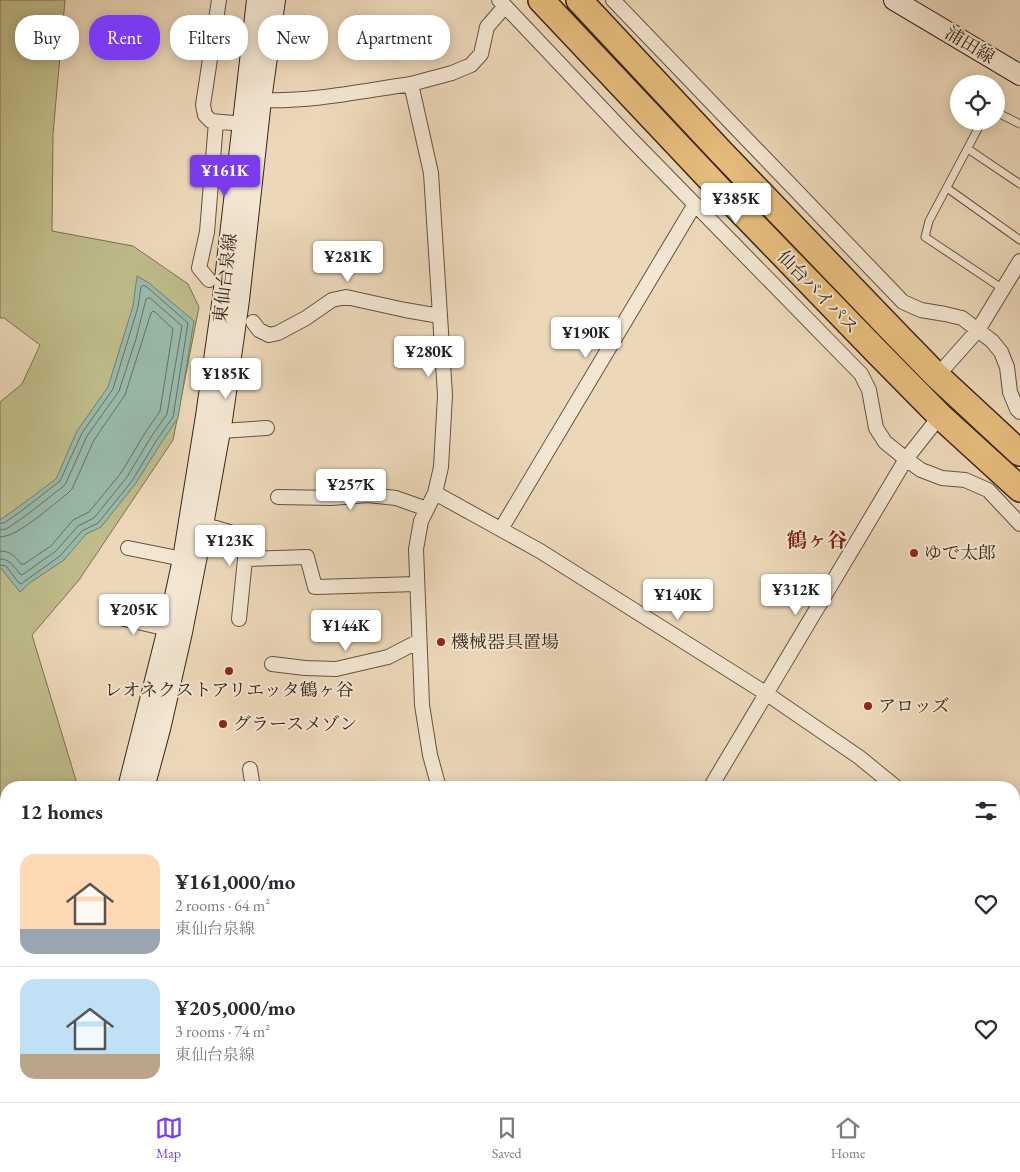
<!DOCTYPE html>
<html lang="en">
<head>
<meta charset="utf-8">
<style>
	body { margin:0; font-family:"EB Garamond","Noto Serif JP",serif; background:#f7f7f7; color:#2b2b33; height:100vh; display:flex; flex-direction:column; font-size:19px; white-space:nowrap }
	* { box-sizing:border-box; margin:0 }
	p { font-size:16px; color:#7c7c81 }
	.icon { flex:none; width:28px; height:28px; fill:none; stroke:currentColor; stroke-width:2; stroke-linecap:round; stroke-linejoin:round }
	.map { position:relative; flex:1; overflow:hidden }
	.drawer { position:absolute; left:0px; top:781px; width:1020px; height:321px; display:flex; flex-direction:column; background:#fff; border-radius:20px 20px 0 0; box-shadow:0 2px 12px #0003 }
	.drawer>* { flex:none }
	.banner { position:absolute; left:15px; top:15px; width:500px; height:45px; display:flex; gap:10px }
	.controls { position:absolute; left:950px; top:75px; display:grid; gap:10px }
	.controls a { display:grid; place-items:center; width:55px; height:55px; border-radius:50%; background:#fff; box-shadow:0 2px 12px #0003; font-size:25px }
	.price { position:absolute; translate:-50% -42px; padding:0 11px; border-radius:5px; background:#fff; color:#222; font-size:16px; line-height:32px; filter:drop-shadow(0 1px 2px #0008) }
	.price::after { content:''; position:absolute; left:50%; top:30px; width:15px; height:11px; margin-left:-8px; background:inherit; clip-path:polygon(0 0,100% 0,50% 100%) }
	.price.current { background:#7c3aed; color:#fff }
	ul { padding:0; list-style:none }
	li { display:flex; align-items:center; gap:15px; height:125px; padding:0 20px }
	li+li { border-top:1px solid #e1e1e2 }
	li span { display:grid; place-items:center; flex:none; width:140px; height:100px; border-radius:15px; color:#555 }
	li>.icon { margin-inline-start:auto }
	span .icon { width:60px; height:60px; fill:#fffc; stroke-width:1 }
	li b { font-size:21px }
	h2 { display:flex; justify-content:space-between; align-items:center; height:60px; padding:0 20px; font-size:21px }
	.tag { padding:0 18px; border-radius:20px; background:#fff; box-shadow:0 2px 12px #0003; font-size:18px; line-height:45px }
	.tag.current { background:#7c3aed; color:#fff }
	.dock { display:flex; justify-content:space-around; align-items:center; height:70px; border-top:1px solid #e1e1e2; background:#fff; font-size:14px; color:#7c7c81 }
	.dock a { display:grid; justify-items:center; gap:2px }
	.dock .current { color:#7c3aed }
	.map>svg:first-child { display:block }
	.green { fill:#bfbc8a; stroke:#7c7152 }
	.water { fill:#99baab; stroke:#727f71 }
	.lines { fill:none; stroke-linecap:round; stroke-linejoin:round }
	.shore { stroke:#687063; stroke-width:1 }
	.lane-casing { stroke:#655242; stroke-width:9 }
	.street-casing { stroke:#655242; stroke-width:16 }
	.secondary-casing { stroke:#38261b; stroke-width:22 }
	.highway-casing { stroke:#38261b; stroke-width:28 }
	.lane { stroke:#f3e6d2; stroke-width:7 }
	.street { stroke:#f3e6d2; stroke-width:14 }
	.secondary { stroke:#f3e6d2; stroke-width:20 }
	.highway { stroke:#e6bc7c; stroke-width:25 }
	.poi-dot { fill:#8f2418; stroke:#f3e6d2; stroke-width:2 }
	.labels { text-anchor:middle; stroke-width:4; stroke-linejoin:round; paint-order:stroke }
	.street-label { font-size:18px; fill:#38261b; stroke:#f3e6d2 }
	.poi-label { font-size:18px; fill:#38261b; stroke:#f3e6d2; text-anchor:start }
	.quarter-label { font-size:20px; font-weight:bold; fill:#7a1f14; stroke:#f3e6d2 }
</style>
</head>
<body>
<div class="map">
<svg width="1020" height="1102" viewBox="0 0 1020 1102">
	<rect width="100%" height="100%" fill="#ecd8b9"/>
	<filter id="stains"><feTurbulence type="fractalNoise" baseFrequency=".004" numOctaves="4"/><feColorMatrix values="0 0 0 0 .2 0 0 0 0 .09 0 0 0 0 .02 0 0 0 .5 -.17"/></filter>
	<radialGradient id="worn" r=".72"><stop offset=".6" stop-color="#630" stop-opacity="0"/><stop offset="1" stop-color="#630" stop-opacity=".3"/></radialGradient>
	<path class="green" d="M 0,0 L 65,0 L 53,134 L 52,231 L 133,246 L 188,284 L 199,307 L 173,440 L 79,580 L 32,635 L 78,787 L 6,788 L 6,1047 L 0,1044 L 0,402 L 22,384 L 40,345 L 4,318 L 0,318 Z"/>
	<path class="water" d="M 137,276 L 149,283 L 194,321 L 178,418 L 161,443 L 136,483 L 101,527 L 86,534 L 64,560 L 31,582 L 20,592 L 0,567 L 0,520 L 17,508 L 56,479 L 77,431 L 108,387 L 133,306 Z"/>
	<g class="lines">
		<path class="shore" d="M 0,523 L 4,523 L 20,512 L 60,481 L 82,433 L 113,389 L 138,307 L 141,287 L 143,285 L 147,287 L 188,323 L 173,417 L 156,441 L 132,481 L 98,523 L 82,531 L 60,556 L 21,584 L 19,583 L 6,566 L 0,565
			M 0,530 L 6,529 L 24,517 L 65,485 L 87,436 L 119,391 L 136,339 L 146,299 L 148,298 L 150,298 L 182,326 L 167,414 L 151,437 L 127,477 L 94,518 L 78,526 L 56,551 L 22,575 L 20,574 C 14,567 10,559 0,559
			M 0,537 C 18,537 52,505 67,494 L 72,489 L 94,440 L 125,395 L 151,313 L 153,311 L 155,312 L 173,329 L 160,411 L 145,433 L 121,473 L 89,512 L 73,520 L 51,546 L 24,564 L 21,564 C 15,556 10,551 0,551"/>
		<g class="lane-casing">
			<path id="lane" d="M 996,112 L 1020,124
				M 982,121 L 929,221 L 925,237 L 1003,289
				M 968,149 L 1020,184
				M 947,188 L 1020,240"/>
		</g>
		<g class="street-casing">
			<path id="street" d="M 219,0 L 203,105 L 205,115 L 211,121 L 244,124
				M 613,0 L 903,302 L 921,310 L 945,314 L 962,318 L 992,341 L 1001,352 L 1007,367 L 1010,392 L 1017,409 L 1020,412
				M 505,6 L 631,139 L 861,374 L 869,390 L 876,428 L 885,442 L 906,459 L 940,416
				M 411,84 L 452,73 L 471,65 L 481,54 L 487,27 L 505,6 L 499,0
				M 261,100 C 312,102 362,91 411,84 L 431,173 L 445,395 L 441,467 L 435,493 L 421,521 L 416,549 L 422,705 L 430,755 L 439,788
				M 209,280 L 199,268 L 207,232 L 216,122
				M 253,322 L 259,330 L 269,335 L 278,333 L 306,318 L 332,300 L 346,297 L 405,310 L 440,316
				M 937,376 L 978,330 L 1020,261
				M 220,431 L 267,428
				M 435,493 L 540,551 L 767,694 L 859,757 L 897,788
				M 278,497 L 331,498 L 368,495 L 396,498 L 427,509
				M 203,525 L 216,528 L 245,537 L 245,559 L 239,619
				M 501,529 L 695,204
				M 128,548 L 183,559
				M 245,559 L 307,557 L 315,587 L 417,584
				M 107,615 L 168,629
				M 272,664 L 305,668 L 336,669 L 388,657 L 419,641
				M 250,769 L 253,788
				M 710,788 L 906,459 L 921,470 L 942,478 L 965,480 L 988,490 L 1020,524
				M 1014,881 L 1020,886
				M 424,1096 L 433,1102
				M 758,1096 L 758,1102
				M 521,1102 L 524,1096"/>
		</g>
		<g class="secondary-casing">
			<path id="secondary" d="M 894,0 L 1020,75
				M 128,788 L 168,629 L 183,559 L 206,416 L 223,297 L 257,0
				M 144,788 L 160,729 L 182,632 L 203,525 L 222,420 L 239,300 L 261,100 L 275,0
				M 34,1102 L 36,1096
				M 52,1102 L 54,1096"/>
		</g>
		<g class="highway-casing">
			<path id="highway" d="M 541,0 L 724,194 L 877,352 L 940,416 L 1020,489
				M 579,0 L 721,152 L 898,336 L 937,376 L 1020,453"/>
		</g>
		<use href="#lane" class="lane"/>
		<use href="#street" class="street"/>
		<use href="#secondary" class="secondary"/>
		<use href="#highway" class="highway"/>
	</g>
	<g class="poi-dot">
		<circle cx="914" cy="553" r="5"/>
		<circle cx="441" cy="642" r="5"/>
		<circle cx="229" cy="671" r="5"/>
		<circle cx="868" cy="706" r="5"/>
		<circle cx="223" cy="724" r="5"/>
	</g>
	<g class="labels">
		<g class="street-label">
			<text transform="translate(970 45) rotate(31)" y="6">浦田線</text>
			<text transform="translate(225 278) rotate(-83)" y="6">東仙台泉線</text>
			<text transform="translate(818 292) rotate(46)" y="6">仙台バイパス</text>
		</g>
		<g class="poi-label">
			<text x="924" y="559">ゆで太郎</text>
			<text x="451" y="648">機械器具置場</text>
			<text x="229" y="696" text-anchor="middle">レオネクストアリエッタ鶴ヶ谷</text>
			<text x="878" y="712">アロッズ</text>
			<text x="233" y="730">グラースメゾン</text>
		</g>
		<g class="quarter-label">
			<text x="817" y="547">鶴ヶ谷</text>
		</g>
	</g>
	<rect width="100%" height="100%" filter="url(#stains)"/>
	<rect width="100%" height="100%" fill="url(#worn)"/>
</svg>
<div class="controls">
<a><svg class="icon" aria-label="locate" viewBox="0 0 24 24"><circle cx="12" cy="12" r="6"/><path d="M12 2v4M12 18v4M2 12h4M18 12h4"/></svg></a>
</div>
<b class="price current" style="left:225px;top:197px">¥161K</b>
<b class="price" style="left:736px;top:225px">¥385K</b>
<b class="price" style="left:348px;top:283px">¥281K</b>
<b class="price" style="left:586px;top:359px">¥190K</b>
<b class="price" style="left:429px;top:378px">¥280K</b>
<b class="price" style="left:226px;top:400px">¥185K</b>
<b class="price" style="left:351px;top:511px">¥257K</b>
<b class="price" style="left:230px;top:567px">¥123K</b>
<b class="price" style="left:796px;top:616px">¥312K</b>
<b class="price" style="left:678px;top:621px">¥140K</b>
<b class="price" style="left:134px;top:636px">¥205K</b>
<b class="price" style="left:346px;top:652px">¥144K</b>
<div class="banner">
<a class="tag">Buy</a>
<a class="tag current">Rent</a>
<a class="tag">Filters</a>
<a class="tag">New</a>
<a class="tag">Apartment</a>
</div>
<section class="drawer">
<h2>12 homes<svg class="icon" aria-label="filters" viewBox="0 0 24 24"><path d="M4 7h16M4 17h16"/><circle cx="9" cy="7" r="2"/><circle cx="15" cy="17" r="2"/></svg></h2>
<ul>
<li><span style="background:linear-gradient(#ffd9b3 75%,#9aa5b1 0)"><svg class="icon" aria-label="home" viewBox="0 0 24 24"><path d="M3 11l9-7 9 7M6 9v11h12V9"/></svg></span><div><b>¥161,000/mo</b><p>2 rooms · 64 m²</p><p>東仙台泉線</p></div><svg class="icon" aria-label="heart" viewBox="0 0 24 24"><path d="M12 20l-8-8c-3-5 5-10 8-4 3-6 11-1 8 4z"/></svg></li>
<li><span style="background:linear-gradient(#bfe0f5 75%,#b9a48a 0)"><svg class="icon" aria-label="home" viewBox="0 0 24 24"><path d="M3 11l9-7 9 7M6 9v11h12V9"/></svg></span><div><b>¥205,000/mo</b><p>3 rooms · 74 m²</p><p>東仙台泉線</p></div><svg class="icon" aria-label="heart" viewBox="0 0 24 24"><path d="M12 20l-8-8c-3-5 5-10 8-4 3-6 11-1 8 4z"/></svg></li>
</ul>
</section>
</div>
<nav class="dock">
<a class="current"><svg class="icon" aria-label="map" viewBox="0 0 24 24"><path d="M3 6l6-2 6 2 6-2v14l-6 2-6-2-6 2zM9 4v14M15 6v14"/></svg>Map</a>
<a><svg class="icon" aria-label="saved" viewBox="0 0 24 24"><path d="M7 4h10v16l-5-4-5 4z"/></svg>Saved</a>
<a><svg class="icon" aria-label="home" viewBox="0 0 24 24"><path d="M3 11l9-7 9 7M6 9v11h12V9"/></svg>Home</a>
</nav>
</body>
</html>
